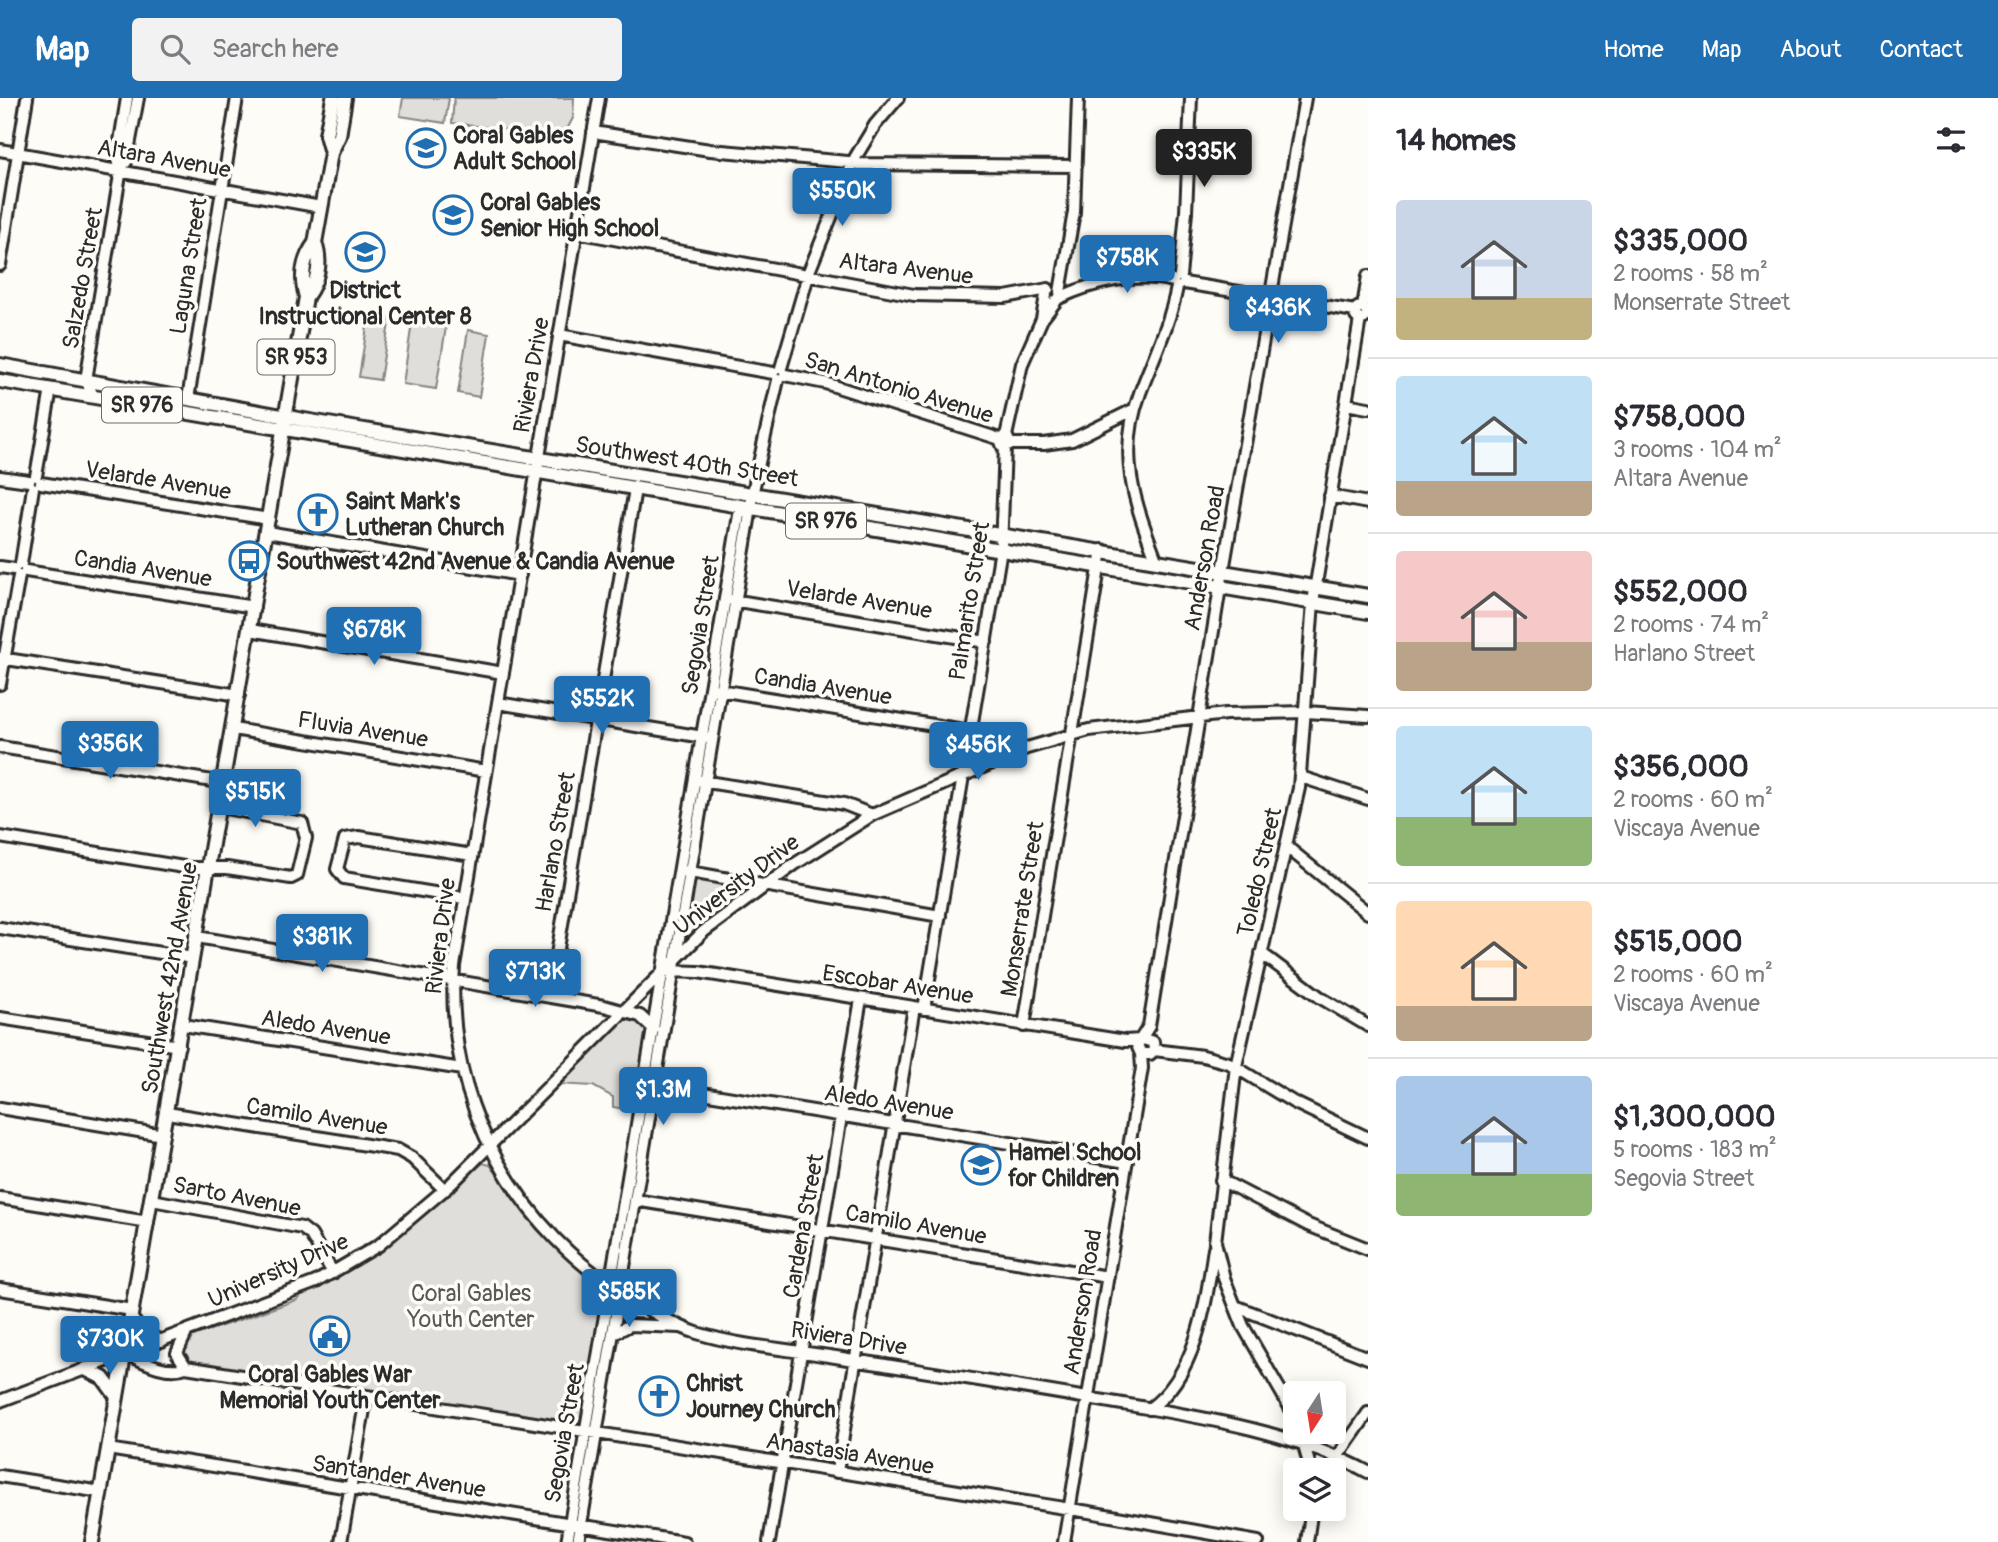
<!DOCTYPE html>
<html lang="en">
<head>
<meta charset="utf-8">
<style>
	body { margin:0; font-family:Pangolin,sans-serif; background:#f2f2f3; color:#2b2b33; height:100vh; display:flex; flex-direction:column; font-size:26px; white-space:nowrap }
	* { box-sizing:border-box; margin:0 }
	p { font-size:23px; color:#7c7c81 }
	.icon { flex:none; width:38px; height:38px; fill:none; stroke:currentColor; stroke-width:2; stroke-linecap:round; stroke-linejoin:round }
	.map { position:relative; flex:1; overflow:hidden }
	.drawer { display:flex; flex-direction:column; background:#fff; width:630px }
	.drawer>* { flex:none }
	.needle { width:46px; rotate:192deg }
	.tools { position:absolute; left:1283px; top:1283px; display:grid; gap:14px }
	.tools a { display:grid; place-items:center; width:63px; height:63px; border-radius:7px; background:#fff; box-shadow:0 4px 18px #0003; font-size:35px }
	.price { position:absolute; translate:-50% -60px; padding:0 16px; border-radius:7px; background:#1f6fb2; color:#fff; font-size:23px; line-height:46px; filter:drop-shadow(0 2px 4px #0008) }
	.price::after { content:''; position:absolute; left:50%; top:42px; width:21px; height:16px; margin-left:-10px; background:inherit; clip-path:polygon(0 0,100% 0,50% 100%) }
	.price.current { background:#222; color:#fff }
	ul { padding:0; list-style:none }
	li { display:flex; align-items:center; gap:21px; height:175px; padding:0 28px }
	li+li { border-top:2px solid #e1e1e2 }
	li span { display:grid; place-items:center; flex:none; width:196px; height:140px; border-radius:7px; color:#555 }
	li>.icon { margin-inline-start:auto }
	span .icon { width:84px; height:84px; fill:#fffc; stroke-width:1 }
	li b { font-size:30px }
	h2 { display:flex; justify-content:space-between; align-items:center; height:84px; padding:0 28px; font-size:30px }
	header { display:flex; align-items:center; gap:42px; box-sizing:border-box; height:98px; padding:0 35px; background:#1f6fb2; color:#fff }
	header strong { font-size:33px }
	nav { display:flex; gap:38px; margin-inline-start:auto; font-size:24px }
	.search { width:490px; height:63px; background:#f2f2f3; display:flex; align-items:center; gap:18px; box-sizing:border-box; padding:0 24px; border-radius:7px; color:#7c7c81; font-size:26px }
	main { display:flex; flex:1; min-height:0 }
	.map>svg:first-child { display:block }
	.green { fill:#dfdeda; stroke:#858482; stroke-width:2 }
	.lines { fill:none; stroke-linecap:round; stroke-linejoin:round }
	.minor-casing { stroke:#2b2b2b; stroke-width:16 }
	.major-casing { stroke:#2b2b2b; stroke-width:18 }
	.minor { stroke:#fdfcf7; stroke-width:10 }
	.major { stroke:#fdfcf7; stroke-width:12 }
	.labels { text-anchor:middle; stroke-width:7; stroke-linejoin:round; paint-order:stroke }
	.shield { fill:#fdfcf7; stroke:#6a6a68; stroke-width:2 }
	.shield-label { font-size:21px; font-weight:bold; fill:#2b2b2b }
	.poi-label { font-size:23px; font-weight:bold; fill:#2b2b2b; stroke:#fdfcf7; text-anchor:start }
	.street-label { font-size:23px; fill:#2b2b2b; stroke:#fdfcf7 }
	.park-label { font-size:23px; fill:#585857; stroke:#fdfcf7 }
</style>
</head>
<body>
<header>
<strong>Map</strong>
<div class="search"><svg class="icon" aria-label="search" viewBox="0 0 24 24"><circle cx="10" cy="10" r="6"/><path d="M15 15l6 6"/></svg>Search here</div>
<nav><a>Home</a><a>Map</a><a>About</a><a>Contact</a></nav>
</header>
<main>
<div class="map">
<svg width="1368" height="1444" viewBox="0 0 1368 1444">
	<rect width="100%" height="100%" fill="#fdfcf7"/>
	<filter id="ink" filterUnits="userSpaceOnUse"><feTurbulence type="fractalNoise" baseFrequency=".0143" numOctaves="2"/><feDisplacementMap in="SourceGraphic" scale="14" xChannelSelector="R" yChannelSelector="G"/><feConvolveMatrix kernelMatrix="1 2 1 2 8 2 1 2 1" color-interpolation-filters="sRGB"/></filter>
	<g filter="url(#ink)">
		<path class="green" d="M 403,0 L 449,0 L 445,25 L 400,18 Z
			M 454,0 L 574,0 L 573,20 L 563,39 L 452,25 Z
			M 369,216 L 390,219 L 380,282 L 359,279 Z
			M 412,224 L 446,229 L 436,291 L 403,286 Z
			M 468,232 L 489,236 L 479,299 L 458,295 Z
			M 704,781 L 741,789 L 744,793 L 689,839 L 685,835 L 693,785 Z
			M 628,919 L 633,919 L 649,933 L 636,1013 L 613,1009 L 613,999 L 593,988 L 556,986 Z
			M 483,1065 L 490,1067 L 544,1137 L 604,1195 L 583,1320 L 572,1327 L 238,1274 L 204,1265 L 201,1269 L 186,1265 L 181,1249 L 190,1239 L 297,1202 L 305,1193 L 345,1174 L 383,1149 Z"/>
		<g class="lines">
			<g class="minor-casing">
				<path id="minor" d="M 599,0 L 454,868 C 445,1006 517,1134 635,1203 C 655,1215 675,1228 697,1235 C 739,1248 786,1251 829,1258 C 921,1273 1013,1287 1105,1303 C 1193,1318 1288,1331 1368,1374
					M 593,34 L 710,52 L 848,64
					M 0,52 L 321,109
					M 855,60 L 875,27 L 898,0
					M 858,66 L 1076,68
					M 121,68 L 126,64 L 138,0
					M 576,134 L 914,197 L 1005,199 L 1048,191
					M 0,167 L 27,0
					M 1180,178 L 1186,114 L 1191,0
					M 1184,185 L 1355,213
					M 1060,194 L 1074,114 L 1078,0
					M 1059,200 C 1093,184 1136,174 1173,183
					M 1363,209 L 1368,178
					M1355 215a6 6 0 1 1 12 0a6 6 0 1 1-12 0Z
					M 1042,221 L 1046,197
					M 559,237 L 773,275
					M 781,270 L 810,171 L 851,70
					M 785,277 L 825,285 L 1000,341 L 1007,339 L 1010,346 L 1003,349 L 1000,341
					M 93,298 L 86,282 L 119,83 L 121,68 L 117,62 L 127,0
					M 188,301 L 237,0
					M 1346,306 L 1368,310
					M 1006,338 L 1022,266 L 1042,221 L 1056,203
					M 1010,346 L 1044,346 L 1072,342 L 1135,311
					M 36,378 L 51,291
					M 0,379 L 29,383
					M 41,385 L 269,421
					M 1330,398 L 1368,405
					M 267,434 L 520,477
					M 1156,461 C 1134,403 1117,357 1140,295 C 1153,260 1170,226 1177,189
					M 21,466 L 33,390
					M 0,469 L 14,471
					M 26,473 L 254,509
					M 732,502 L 986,544
					M 250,532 L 503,575
					M 0,560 L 239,597
					M 0,586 L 19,478
					M 713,591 L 970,633
					M 498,605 L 709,640
					M 233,631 L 486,673
					M 0,649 L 225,685
					M 1301,679 L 1368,701
					M 701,683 L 844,706 L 872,717
					M 0,739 L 190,770 L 227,770 L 291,780 L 297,777 L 306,740 L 302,725 L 220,709
					M 1288,750 L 1368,815
					M 684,773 L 940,818
					M 464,800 L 344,780 L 337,771 L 345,741 L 359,739 L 472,757
					M 0,830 L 193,860
					M 197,839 L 604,908 L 640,918 L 654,931
					M 1261,855 L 1321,900 L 1368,928
					M 669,873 L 698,874 L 1125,943 L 1140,942
					M 550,898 L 635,391
					M 924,911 L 1001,451 L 1005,349
					M 0,920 L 179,948
					M 183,927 L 462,971
					M 1024,928 L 1102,452
					M 1143,941 L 1153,944 L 1154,952 L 1150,956 L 1141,956 L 1137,947 L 1149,928 L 1219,496 L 1305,0
					M 1154,952 L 1203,958 L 1229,965 L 1293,1004 L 1368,1040
					M 647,986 L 1127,1064
					M 0,1010 L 163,1037
					M 167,1015 L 398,1052 L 412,1060 L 445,1092
					M 1221,1082 L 1308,1127 L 1368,1151
					M 0,1100 L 148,1124
					M 152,1102 L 302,1130 L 311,1137 L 333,1175
					M 635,1102 L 1108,1179
					M 0,1191 L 132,1212
					M 1235,1208 L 1368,1260
					M 131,1219 L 144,1236 L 162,1243
					M 186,1235 L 177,1255 L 186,1269
					M 613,1236 L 630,1227 L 680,1229
					M 125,1255 C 142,1263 167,1277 186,1269 L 1089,1414 L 1258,1444
					M 0,1303 L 316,1184 L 379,1147 L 451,1086 L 703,834 L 795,766 L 872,717 L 1027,650 L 1089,632 L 1226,616 L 1306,614 L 1368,618
					M 1149,1311 C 1197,1277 1206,1205 1214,1150
					M 1295,1318 L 1243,1228 L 1224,1180 L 1215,1144 L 1236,968 L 1299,690 L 1313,504 L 1360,221
					M 1300,1334 L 1311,1372
					M 108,1351 L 684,1444
					M 1328,1372 L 1368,1315
					M 837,1374 L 914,909
					M 0,1378 L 101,1394
					M 341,1444 L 366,1300
					M 567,1444 L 739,417 L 748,409
					M 578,1444 L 750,416 C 748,409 774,299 778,282
					M 769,1444 L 861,901
					M 1064,1444 L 1142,970 L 1141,956
					M 1307,1444 L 1312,1410"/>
			</g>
			<g class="major-casing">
				<path id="major" d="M 331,55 L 326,37 L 333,0
					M 306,199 C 318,183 322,164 315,145
					M 0,267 L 304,322 L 1368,498
					M 0,283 L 1368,514
					M 85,1271 L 103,1280 L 117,1299
					M 92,1444 L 306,199 C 300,180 303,161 315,145 L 331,55 L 339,38 L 345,0"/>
			</g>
			<use href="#minor" class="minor"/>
			<use href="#major" class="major"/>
		</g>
	</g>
	<defs>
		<g id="school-ring" transform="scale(2.0125)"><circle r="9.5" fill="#fdfcf7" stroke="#1f6fb2" stroke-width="1.5"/><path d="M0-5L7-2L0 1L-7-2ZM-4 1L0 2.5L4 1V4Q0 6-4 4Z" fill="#1f6fb2"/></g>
		<g id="church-ring" transform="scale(2.0125)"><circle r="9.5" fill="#fdfcf7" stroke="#1f6fb2" stroke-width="1.5"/><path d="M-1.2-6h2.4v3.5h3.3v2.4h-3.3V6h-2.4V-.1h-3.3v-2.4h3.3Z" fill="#1f6fb2"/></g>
		<g id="bus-ring" transform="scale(2.0125)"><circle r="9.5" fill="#fdfcf7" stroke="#1f6fb2" stroke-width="1.5"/><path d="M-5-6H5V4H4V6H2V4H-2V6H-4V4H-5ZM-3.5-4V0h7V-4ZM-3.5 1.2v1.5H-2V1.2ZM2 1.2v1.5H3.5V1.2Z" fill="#1f6fb2"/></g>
		<g id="civic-ring" transform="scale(2.0125)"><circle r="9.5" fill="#fdfcf7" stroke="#1f6fb2" stroke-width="1.5"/><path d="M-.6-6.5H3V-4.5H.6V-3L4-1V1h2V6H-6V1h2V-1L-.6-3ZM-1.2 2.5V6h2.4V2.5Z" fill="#1f6fb2"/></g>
	</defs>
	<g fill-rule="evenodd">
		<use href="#school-ring" x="426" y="50"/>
		<use href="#school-ring" x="453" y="117"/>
		<use href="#school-ring" x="365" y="154"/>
		<use href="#church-ring" x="318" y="416"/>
		<use href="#bus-ring" x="249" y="463"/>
		<use href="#school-ring" x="981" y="1067"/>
		<use href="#civic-ring" x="330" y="1238"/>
		<use href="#church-ring" x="659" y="1298"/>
	</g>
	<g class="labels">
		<g class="shield">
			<rect x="257.5" y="241.5" width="77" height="35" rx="5"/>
			<rect x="102" y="289.5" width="80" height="35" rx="5"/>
			<rect x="786" y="405.5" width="80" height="35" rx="5"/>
		</g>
		<g class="shield-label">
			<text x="296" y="266">SR 953</text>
			<text x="142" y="314">SR 976</text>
			<text x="826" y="430">SR 976</text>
		</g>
		<g class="poi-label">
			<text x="453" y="45">Coral Gables<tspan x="453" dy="26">Adult School</tspan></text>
			<text x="480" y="112">Coral Gables<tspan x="480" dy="26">Senior High School</tspan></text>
			<text x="365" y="200" text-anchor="middle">District<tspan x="365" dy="26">Instructional Center 8</tspan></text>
			<text x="345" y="411">Saint Mark's<tspan x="345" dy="26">Lutheran Church</tspan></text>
			<text x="276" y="471">Southwest 42nd Avenue &amp; Candia Avenue</text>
			<text x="1008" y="1062">Hamel School<tspan x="1008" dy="26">for Children</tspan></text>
			<text x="330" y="1284" text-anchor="middle">Coral Gables War<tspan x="330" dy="26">Memorial Youth Center</tspan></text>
			<text x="686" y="1293">Christ<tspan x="686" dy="26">Journey Church</tspan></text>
		</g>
		<g class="street-label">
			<text transform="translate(164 60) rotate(10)" y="8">Altara Avenue</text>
			<text transform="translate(188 168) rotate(-81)" y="8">Laguna Street</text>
			<text transform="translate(906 170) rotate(7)" y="8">Altara Avenue</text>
			<text transform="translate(82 180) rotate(-80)" y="8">Salzedo Street</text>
			<text transform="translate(531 277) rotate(-80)" y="8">Riviera Drive</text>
			<text transform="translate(899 289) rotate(17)" y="8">San Antonio Avenue</text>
			<text transform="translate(687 363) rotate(9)" y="8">Southwest 40th Street</text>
			<text transform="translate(158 382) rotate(9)" y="8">Velarde Avenue</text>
			<text transform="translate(1204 460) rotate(-80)" y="8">Anderson Road</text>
			<text transform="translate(143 470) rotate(9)" y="8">Candia Avenue</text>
			<text transform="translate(859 501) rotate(9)" y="8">Velarde Avenue</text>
			<text transform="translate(969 503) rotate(-81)" y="8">Palmarito Street</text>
			<text transform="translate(700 527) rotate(-81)" y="8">Segovia Street</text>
			<text transform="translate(823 588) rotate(9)" y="8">Candia Avenue</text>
			<text transform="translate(363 631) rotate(9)" y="8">Fluvia Avenue</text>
			<text transform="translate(555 744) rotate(-80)" y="8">Harlano Street</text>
			<text transform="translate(1259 774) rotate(-77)" y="8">Toledo Street</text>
			<text transform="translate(736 786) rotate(-37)" y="8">University Drive</text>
			<text transform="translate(1022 811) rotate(-81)" y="8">Monserrate Street</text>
			<text transform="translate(440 838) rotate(-83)" y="8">Riviera Drive</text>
			<text transform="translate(169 880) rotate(-80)" y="8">Southwest 42nd Avenue</text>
			<text transform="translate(898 886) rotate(9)" y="8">Escobar Avenue</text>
			<text transform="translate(326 929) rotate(9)" y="8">Aledo Avenue</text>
			<text transform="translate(889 1004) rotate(9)" y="8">Aledo Avenue</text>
			<text transform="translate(317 1018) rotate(9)" y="8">Camilo Avenue</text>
			<text transform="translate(237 1098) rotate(11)" y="8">Sarto Avenue</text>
			<text transform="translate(916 1126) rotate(10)" y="8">Camilo Avenue</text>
			<text transform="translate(803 1128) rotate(-80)" y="8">Cardena Street</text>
			<text transform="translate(278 1172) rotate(-24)" y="8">University Drive</text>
			<text transform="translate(1082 1204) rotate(-81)" y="8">Anderson Road</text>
			<text transform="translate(849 1240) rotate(9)" y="8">Riviera Drive</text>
			<text transform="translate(564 1335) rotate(-80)" y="8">Segovia Street</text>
			<text transform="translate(850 1355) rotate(9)" y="8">Anastasia Avenue</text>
			<text transform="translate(399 1378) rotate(9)" y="8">Santander Avenue</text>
		</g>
		<g class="park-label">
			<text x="471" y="1203">Coral Gables<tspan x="471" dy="26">Youth Center</tspan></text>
		</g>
	</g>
</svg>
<div class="tools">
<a><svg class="needle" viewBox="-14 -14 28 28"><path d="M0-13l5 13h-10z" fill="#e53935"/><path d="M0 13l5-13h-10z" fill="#7c7c81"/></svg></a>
<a><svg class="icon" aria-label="layers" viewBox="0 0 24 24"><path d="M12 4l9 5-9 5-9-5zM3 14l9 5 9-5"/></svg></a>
</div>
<b class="price current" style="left:1204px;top:91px">$335K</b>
<b class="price" style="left:842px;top:130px">$550K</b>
<b class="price" style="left:1127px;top:197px">$758K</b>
<b class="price" style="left:1278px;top:247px">$436K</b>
<b class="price" style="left:374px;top:569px">$678K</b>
<b class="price" style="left:602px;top:638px">$552K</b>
<b class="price" style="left:110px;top:683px">$356K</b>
<b class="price" style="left:978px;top:684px">$456K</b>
<b class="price" style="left:255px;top:731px">$515K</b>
<b class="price" style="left:322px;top:876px">$381K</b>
<b class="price" style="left:535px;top:911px">$713K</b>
<b class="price" style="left:663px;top:1029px">$1.3M</b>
<b class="price" style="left:629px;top:1231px">$585K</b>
<b class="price" style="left:110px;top:1278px">$730K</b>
</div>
<section class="drawer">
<h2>14 homes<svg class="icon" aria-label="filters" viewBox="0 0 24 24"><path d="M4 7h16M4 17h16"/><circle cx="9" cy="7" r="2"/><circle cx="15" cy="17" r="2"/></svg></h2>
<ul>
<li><span style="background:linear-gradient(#c9d6e8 70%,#c2b280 0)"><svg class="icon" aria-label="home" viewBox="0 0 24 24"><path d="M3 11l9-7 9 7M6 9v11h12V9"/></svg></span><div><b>$335,000</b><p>2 rooms · 58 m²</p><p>Monserrate Street</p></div></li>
<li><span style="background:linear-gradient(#bfe0f5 75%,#b9a48a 0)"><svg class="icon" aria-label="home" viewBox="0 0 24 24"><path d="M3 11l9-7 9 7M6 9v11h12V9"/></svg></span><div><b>$758,000</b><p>3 rooms · 104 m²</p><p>Altara Avenue</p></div></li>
<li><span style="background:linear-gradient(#f6c9c9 65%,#b9a48a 0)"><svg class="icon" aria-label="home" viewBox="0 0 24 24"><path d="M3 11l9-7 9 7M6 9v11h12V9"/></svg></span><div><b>$552,000</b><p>2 rooms · 74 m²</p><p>Harlano Street</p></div></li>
<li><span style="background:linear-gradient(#bfe0f5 65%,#8fb573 0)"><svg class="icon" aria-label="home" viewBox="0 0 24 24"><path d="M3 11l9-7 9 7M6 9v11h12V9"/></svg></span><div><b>$356,000</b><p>2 rooms · 60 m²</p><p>Viscaya Avenue</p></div></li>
<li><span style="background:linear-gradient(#ffd9b3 75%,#b9a48a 0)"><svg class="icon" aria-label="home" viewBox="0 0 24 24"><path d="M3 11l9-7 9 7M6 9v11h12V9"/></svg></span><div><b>$515,000</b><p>2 rooms · 60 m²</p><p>Viscaya Avenue</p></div></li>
<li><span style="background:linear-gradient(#a9c7e8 70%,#8fb573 0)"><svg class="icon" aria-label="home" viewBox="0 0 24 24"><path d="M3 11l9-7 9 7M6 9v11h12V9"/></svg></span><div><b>$1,300,000</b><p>5 rooms · 183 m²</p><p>Segovia Street</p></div></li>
</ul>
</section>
</main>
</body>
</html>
